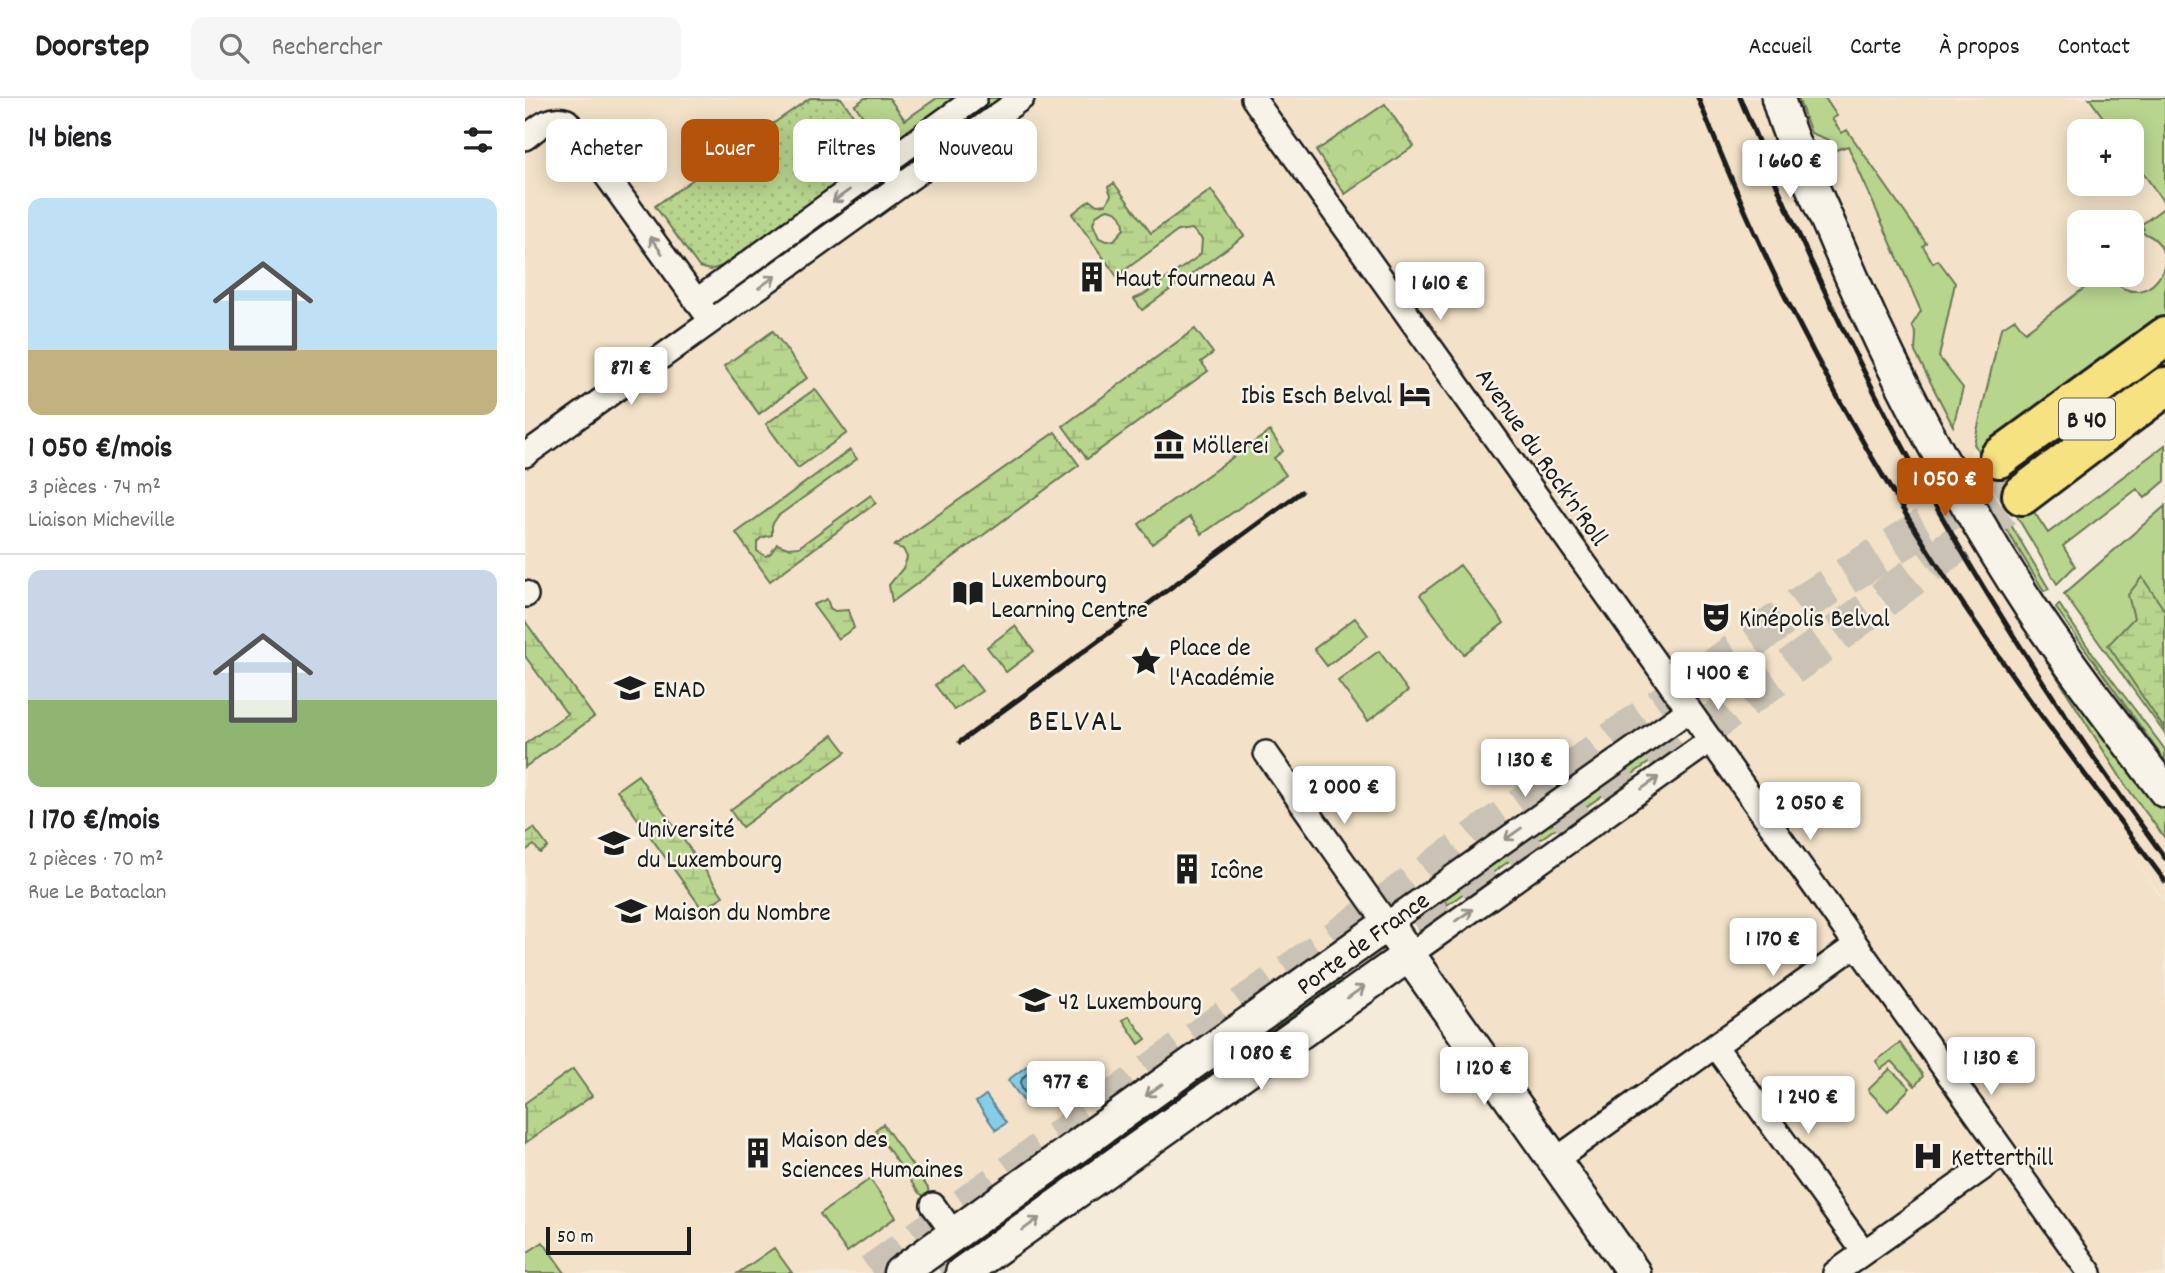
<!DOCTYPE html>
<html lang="fr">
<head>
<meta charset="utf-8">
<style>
	body { margin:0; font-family:Dekko,sans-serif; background:#f6f6f6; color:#202124; height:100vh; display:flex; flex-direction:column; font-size:26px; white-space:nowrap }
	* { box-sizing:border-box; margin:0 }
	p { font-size:23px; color:#757577 }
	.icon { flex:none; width:38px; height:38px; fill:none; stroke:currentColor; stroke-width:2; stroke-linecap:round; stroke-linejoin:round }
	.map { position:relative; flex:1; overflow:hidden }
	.sheet { display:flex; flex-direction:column; background:#fff; width:525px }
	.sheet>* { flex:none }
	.banner { position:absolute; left:21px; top:21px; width:665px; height:63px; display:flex; gap:14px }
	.controls { position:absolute; left:1542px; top:21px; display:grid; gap:14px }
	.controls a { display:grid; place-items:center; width:77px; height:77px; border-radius:14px; background:#fff; box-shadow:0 4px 18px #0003; font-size:35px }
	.scale { position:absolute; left:21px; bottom:18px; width:145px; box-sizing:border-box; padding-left:7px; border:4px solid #1c1c1c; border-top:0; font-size:19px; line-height:24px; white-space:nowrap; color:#1c1c1c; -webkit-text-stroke:5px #f7f3e8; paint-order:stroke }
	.price { position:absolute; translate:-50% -60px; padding:0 16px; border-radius:7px; background:#fff; color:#222; font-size:23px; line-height:46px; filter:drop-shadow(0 2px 4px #0008) }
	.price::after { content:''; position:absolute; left:50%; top:42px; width:21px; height:16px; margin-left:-10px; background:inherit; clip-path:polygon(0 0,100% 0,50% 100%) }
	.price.current { background:#b45309; color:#fff }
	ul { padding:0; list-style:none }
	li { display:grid; align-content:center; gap:14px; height:371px; padding:0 28px }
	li+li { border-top:2px solid #e0e0e0 }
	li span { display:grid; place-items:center; height:217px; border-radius:14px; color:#555 }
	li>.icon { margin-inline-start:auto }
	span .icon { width:126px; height:126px; fill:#fffc; stroke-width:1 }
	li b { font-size:30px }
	h2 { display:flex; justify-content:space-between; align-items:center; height:84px; padding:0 28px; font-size:30px }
	.pill { padding:0 24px; border-radius:14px; background:#fff; box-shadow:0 4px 18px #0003; font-size:24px; line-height:63px }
	.pill.current { background:#b45309; color:#fff }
	header { display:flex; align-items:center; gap:42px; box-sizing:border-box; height:98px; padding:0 35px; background:#fff; border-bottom:2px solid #e0e0e0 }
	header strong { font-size:33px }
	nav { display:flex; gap:38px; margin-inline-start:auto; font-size:24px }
	.search { width:490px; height:63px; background:#f6f6f6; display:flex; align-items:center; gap:18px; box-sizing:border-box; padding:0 24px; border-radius:14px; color:#757577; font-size:26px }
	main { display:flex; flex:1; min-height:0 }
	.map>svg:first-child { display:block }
	.built { fill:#f3e2c9 }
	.grass { fill:#b8d58e; stroke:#6a7855; stroke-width:2 }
	.forest { fill:url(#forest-crowns); stroke:#6a7855; stroke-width:2 }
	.wetland { fill:url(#wetland-marsh); stroke:#6a7855; stroke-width:2; fill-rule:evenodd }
	.park { fill:url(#park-dots); stroke:#6a7855; stroke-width:2 }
	.water { fill:#86cee7; stroke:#5c8796; stroke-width:2 }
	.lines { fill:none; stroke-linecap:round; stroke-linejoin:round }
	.shore { stroke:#46636d; stroke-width:2 }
	.highway-tunnel { stroke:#cac2b4; stroke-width:38; stroke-dasharray:38 19; stroke-linecap:butt }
	.street-casing { stroke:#1c1c1c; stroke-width:28 }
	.secondary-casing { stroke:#1c1c1c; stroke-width:37 }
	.highway-casing { stroke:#1c1c1c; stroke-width:44 }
	.street { stroke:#f7f3e8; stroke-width:23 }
	.secondary { stroke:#f7f3e8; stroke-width:32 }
	.highway { stroke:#f7e281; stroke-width:38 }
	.rail { stroke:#1c1c1c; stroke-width:5 }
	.oneway { stroke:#94928c }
	.labels { text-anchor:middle; stroke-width:5; stroke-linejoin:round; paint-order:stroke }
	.shield { fill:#f7f3e8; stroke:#5e5c59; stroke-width:2 }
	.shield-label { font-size:24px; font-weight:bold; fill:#1c1c1c }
	.poi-label { font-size:26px; fill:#1c1c1c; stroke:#f7f3e8; text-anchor:start }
	.street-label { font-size:26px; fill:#1c1c1c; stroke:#f7f3e8 }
	.quarter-label { font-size:30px; letter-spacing:2px; fill:#1c1c1c; stroke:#f7f3e8 }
</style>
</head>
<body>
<header>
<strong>Doorstep</strong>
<div class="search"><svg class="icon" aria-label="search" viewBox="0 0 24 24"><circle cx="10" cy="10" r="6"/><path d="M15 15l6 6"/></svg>Rechercher</div>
<nav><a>Accueil</a><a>Carte</a><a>À propos</a><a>Contact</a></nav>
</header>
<main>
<section class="sheet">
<h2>14 biens<svg class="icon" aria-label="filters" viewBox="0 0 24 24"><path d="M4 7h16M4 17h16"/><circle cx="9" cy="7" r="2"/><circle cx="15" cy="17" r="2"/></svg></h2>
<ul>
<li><span style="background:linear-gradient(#bfe0f5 70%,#c2b280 0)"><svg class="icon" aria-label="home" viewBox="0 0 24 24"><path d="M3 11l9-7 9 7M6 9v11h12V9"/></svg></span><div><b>1 050 €/mois</b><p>3 pièces · 74 m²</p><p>Liaison Micheville</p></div></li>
<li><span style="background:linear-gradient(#c9d6e8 60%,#8fb573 0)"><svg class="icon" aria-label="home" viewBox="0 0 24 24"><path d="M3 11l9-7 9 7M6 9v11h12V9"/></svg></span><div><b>1 170 €/mois</b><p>2 pièces · 70 m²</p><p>Rue Le Bataclan</p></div></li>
</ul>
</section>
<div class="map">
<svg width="1640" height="1175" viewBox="0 0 1640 1175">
	<defs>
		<pattern id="forest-crowns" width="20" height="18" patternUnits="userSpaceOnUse" patternTransform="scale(1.75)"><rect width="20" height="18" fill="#b8d58e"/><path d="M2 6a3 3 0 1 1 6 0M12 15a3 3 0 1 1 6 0" fill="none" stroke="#9eb67a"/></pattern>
		<pattern id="wetland-marsh" width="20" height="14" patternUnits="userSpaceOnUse" patternTransform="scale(1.75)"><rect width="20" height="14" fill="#b8d58e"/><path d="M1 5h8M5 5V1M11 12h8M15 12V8" fill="none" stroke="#9eb67a"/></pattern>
		<pattern id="park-dots" width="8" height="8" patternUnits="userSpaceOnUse" patternTransform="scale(1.75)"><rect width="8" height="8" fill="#b8d58e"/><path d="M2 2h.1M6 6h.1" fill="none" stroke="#9eb67a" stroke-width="1.8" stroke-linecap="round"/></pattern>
	</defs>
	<rect width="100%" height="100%" fill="#f5ebda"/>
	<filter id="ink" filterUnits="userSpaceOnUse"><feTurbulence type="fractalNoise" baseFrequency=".0143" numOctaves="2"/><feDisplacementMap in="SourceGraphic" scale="14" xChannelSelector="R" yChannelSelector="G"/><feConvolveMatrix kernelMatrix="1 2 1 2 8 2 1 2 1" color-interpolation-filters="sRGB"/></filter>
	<g filter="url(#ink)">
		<path class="built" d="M 0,0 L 1564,0 L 1588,33 L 1554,33 L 1554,86 L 1606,86 L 1607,59 L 1640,106 L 1640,109 L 1617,127 L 1619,131 L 1615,134 L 1628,140 L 1635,147 L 1639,156 L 1638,175 L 1632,183 L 1615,193 L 1596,190 L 1583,177 L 1606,177 L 1606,124 L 1554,124 L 1554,177 L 1577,177 L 1499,235 L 1476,230 L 1431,414 L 1601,688 L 1640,740 L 1640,802 L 1604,755 L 1640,805 L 1640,1175 L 1109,1175 L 884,857 L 1185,643 L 1164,612 L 375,1175 L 0,1175 Z"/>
		<path class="grass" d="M 340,0 L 364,0 L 380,22 L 412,0 L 430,0 L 360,50 L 330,7 Z
			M 460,0 L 487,0 L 372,84 L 362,71 Z
			M 1273,0 L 1300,0 L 1312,18 L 1307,21 L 1317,35 L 1322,32 L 1401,145 L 1398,148 L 1408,165 L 1413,162 L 1430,185 L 1414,259 L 1438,290 L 1428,328 L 1390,254 L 1391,237 L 1387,227 L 1396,213 L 1323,48 L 1311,52 L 1304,42 L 1286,35 Z
			M 1564,0 L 1640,0 L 1640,106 L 1607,59 L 1606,33 L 1588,33 Z
			M 1640,109 L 1640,165 C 1639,149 1631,137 1613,134 L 1619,131 L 1616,127 Z
			M 1640,166 L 1640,225 L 1466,349 L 1523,435 L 1640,347 L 1640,383 L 1620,400 L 1612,391 L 1538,448 L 1550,468 L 1532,486 L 1449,346 L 1476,230 L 1490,221 L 1500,234 L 1577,177 L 1583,177 C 1602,203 1632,196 1640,166 Z
			M 745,333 L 758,353 L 749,360 L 761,377 L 677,436 L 665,419 L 627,446 L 614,426 Z
			M 1449,365 L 1524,491 L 1519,493 L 1448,377 Z
			M 1640,408 L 1640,636 L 1539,496 Z
			M 935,467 L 979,525 L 939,556 L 895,497 Z
			M 1534,506 L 1571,561 L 1636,646 L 1640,652 L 1640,663 L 1531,510 Z
			M 1492,516 L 1601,663 L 1640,711 L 1640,740 L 1601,688 Z
			M 830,520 L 843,537 L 802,568 L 789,551 Z
			M 854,553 L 883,593 L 843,623 L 813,583 Z
			M 1123,653 L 1129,661 L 922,807 L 918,800 Z
			M 810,875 L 816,883 L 709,960 L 679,991 L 668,999 L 657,983 Z
			M 604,918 L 621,941 L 614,946 L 598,922 Z
			M 1375,945 L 1398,978 L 1390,988 L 1367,963 L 1356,971 L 1351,963 Z
			M 1365,971 L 1385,990 L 1363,1013 L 1343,992 Z
			M 642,996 L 652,1010 L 501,1117 L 496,1110 L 602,1034 Z
			M 358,1026 L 403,1090 L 404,1098 L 401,1099 L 394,1095 L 350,1032 Z
			M 345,1081 L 371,1119 L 322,1154 L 295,1116 Z
			M 18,1144 L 40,1175 L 0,1175 L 0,1156 Z
			M 249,1150 L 267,1175 L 213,1175 Z"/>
		<path class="forest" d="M 860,6 L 889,48 L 820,96 L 791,53 Z"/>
		<path class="wetland" d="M 589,85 L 626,135 L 686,92 L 719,138 L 617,212 L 609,201 L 618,197 L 671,160 L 676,155 L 677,141 L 667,131 L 653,133 L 600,172 L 593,180 L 547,116 L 565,102 L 572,107 L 581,106 L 586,97 L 583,89 ZM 583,111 C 595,113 599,119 599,131 L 589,142 L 581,143 L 574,140 L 568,126 C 570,117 574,114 583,111 Z
			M 670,231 L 688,255 L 676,264 L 683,273 L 562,361 L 538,328 Z
			M 248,233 L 282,280 L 234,316 L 199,268 Z
			M 290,291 L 322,335 L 273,370 L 241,326 Z
			M 530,334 L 554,367 L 367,504 L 364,487 L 379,469 L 382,459 L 378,451 L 369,448 Z
			M 325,352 L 332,361 L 253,418 L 247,427 L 247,437 L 236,440 L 232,444 L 232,453 L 241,458 L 246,455 L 252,446 L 263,450 L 274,449 L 346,397 L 351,405 L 245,483 L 211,435 Z
			M 1617,479 L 1640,513 L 1640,632 L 1583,547 L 1609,520 L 1603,497 Z
			M 302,501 L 305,510 L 310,513 L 323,512 L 329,530 L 313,541 L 288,507 Z
			M 0,523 L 69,619 L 0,669 L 0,646 L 42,616 L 0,558 Z
			M 490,528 L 509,553 L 481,574 L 462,549 Z
			M 437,567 L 457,593 L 429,612 L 410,587 Z
			M 308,637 L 321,654 L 217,729 L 205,712 Z
			M 113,677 L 198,798 L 178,812 L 92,692 Z
			M 9,730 L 23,749 L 15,755 L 9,747 L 0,753 L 0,736 Z
			M 48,971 L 67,998 L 0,1045 L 0,1005 Z"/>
		<path class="park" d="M 285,0 L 316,0 L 355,54 L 197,168 L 185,172 L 174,169 L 130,108 Z"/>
		<path class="water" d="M 510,962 L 530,990 L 503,1009 L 483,982 Z
			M 461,997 L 481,1025 L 471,1032 L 451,1004 Z"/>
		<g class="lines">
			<path class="shore" d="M496 986a11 11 0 1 1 22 0a11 11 0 1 1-22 0Z"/>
			<path class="highway-tunnel" d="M 848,867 L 1309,538 L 1497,397
				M 347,1175 L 1283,502 L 1484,376
				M 416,1175 L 466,1140"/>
			<g class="street-casing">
				<path id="street" d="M 728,0 L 1565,1175
					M 0,40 C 13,30 25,17 42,23 L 179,213
					M 171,203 L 450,0
					M 0,357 L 497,0
					M 0,495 L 1,497
					M 741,655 L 862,826 L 1164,612
					M 884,857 L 1186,642
					M 1190,948 L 1339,1154
					M 1029,1063 L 1331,847
					M 408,1107 L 429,1136
					M 1310,1175 L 1479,1055"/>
			</g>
			<g class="secondary-casing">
				<path id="secondary" d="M 1253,0 C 1266,47 1290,93 1309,138 C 1364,269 1430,394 1508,513 C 1549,575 1595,633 1640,693
					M 375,1175 L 862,826 L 1109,1175
					M 437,1175 L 884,857"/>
			</g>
			<g class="highway-casing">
				<path id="highway" d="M 1474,360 L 1640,239
					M 1497,397 L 1640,289"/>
			</g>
			<use href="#street" class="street"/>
			<use href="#secondary" class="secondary"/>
			<use href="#highway" class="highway"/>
			<path class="rail" d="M 1173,0 C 1189,39 1205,79 1222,117 C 1273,233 1336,345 1403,452 C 1475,567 1559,675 1640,783
				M 1215,0 C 1257,103 1303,204 1354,303 C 1436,463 1534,615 1640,760
				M 435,644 L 776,394"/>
		</g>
		<defs><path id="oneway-shaft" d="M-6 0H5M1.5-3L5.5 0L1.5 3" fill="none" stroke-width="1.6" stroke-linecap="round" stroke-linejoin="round" transform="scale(1.75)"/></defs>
		<g class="oneway">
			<use href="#oneway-shaft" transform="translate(316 98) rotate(144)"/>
			<use href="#oneway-shaft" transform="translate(131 147) rotate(-126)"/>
			<use href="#oneway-shaft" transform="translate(242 184) rotate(-36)"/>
			<use href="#oneway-shaft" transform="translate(1125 685) rotate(-35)"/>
			<use href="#oneway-shaft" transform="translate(988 736) rotate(145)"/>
			<use href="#oneway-shaft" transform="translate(939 817) rotate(-35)"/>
			<use href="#oneway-shaft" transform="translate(831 894) rotate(-35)"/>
			<use href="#oneway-shaft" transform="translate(629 992) rotate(144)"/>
			<use href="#oneway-shaft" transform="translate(506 1126) rotate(-36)"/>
		</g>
	</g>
	<defs>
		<g id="building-bare" transform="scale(2.415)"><path d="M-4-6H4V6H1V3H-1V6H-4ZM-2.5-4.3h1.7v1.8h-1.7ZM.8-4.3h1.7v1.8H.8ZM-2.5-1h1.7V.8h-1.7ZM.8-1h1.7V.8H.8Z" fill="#1c1c1c" stroke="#f7f3e8" stroke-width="2.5" paint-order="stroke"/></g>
		<g id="hotel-bare" transform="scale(2.415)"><path d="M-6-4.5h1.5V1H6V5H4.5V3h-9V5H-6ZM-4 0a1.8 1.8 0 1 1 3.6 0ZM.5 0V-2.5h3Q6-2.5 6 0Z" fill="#1c1c1c" stroke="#f7f3e8" stroke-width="2.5" paint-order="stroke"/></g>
		<g id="museum-bare" transform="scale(2.415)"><path d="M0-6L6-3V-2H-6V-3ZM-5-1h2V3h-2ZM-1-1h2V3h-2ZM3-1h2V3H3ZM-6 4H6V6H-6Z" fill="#1c1c1c" stroke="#f7f3e8" stroke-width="2.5" paint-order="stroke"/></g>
		<g id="library-bare" transform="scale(2.415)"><path d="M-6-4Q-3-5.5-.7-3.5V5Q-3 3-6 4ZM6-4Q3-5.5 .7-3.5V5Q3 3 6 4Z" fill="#1c1c1c" stroke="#f7f3e8" stroke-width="2.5" paint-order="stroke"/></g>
		<g id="theatre-bare" transform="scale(2.415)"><path d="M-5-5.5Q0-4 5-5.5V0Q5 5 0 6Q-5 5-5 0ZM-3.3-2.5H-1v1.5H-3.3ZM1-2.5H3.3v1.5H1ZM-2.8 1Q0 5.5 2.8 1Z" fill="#1c1c1c" stroke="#f7f3e8" stroke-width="2.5" paint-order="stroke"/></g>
		<g id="sight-bare" transform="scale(2.415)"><path d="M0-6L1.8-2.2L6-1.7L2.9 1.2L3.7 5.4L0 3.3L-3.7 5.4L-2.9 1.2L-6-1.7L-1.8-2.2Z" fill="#1c1c1c" stroke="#f7f3e8" stroke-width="2.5" paint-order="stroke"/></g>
		<g id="school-bare" transform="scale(2.415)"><path d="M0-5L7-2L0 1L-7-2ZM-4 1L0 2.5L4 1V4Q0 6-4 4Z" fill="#1c1c1c" stroke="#f7f3e8" stroke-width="2.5" paint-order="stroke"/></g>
		<g id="university-bare" transform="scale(2.415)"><path d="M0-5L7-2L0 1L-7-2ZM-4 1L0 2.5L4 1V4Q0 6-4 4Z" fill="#1c1c1c" stroke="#f7f3e8" stroke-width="2.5" paint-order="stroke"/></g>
		<g id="hospital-bare" transform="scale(2.415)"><path d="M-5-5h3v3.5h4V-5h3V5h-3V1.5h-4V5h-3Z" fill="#1c1c1c" stroke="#f7f3e8" stroke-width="2.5" paint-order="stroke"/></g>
	</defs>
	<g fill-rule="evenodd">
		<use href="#building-bare" x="567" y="179"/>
		<use href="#hotel-bare" x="890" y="296"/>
		<use href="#museum-bare" x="644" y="346"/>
		<use href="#library-bare" x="443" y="495"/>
		<use href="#theatre-bare" x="1191" y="519"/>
		<use href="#sight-bare" x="621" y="563"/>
		<use href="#school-bare" x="105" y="590"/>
		<use href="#university-bare" x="89" y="745"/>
		<use href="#building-bare" x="662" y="771"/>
		<use href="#university-bare" x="106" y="813"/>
		<use href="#university-bare" x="510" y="902"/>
		<use href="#building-bare" x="233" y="1055"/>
		<use href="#hospital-bare" x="1403" y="1058"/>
	</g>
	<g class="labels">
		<rect class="shield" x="1534" y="300.5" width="56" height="41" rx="5"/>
		<g class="shield-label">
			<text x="1562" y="329">B 40</text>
		</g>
		<g class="poi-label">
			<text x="590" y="188">Haut fourneau A</text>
			<text x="867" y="305" text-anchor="end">Ibis Esch Belval</text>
			<text x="667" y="355">Möllerei</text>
			<text x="466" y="489">Luxembourg<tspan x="466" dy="30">Learning Centre</tspan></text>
			<text x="1214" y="528">Kinépolis Belval</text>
			<text x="644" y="557">Place de<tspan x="644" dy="30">l'Académie</tspan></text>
			<text x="128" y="599">ENAD</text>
			<text x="112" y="739">Université<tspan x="112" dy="30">du Luxembourg</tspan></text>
			<text x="685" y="780">Icône</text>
			<text x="129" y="822">Maison du Nombre</text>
			<text x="533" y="911">42 Luxembourg</text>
			<text x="256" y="1049">Maison des<tspan x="256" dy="30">Sciences Humaines</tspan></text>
			<text x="1426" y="1067">Ketterthill</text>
		</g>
		<g class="street-label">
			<text transform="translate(1018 358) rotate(55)" y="9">Avenue du Rock'n'Roll</text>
			<text transform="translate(837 844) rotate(-36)" y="9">Porte de France</text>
		</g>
		<g class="quarter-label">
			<text x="551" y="632">BELVAL</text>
		</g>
	</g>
</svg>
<div class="controls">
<a>+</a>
<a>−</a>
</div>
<div class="scale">50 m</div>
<b class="price" style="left:1265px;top:102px">1 660 €</b>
<b class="price" style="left:915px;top:224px">1 610 €</b>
<b class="price" style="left:106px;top:309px">871 €</b>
<b class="price current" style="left:1420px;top:420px">1 050 €</b>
<b class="price" style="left:1193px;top:614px">1 400 €</b>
<b class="price" style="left:1000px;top:701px">1 130 €</b>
<b class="price" style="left:819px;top:728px">2 000 €</b>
<b class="price" style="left:1285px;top:744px">2 050 €</b>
<b class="price" style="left:1248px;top:880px">1 170 €</b>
<b class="price" style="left:736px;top:994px">1 080 €</b>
<b class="price" style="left:1466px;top:999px">1 130 €</b>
<b class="price" style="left:959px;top:1009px">1 120 €</b>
<b class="price" style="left:541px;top:1023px">977 €</b>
<b class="price" style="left:1283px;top:1038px">1 240 €</b>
<div class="banner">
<a class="pill">Acheter</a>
<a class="pill current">Louer</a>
<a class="pill">Filtres</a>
<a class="pill">Nouveau</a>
</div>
</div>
</main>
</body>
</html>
